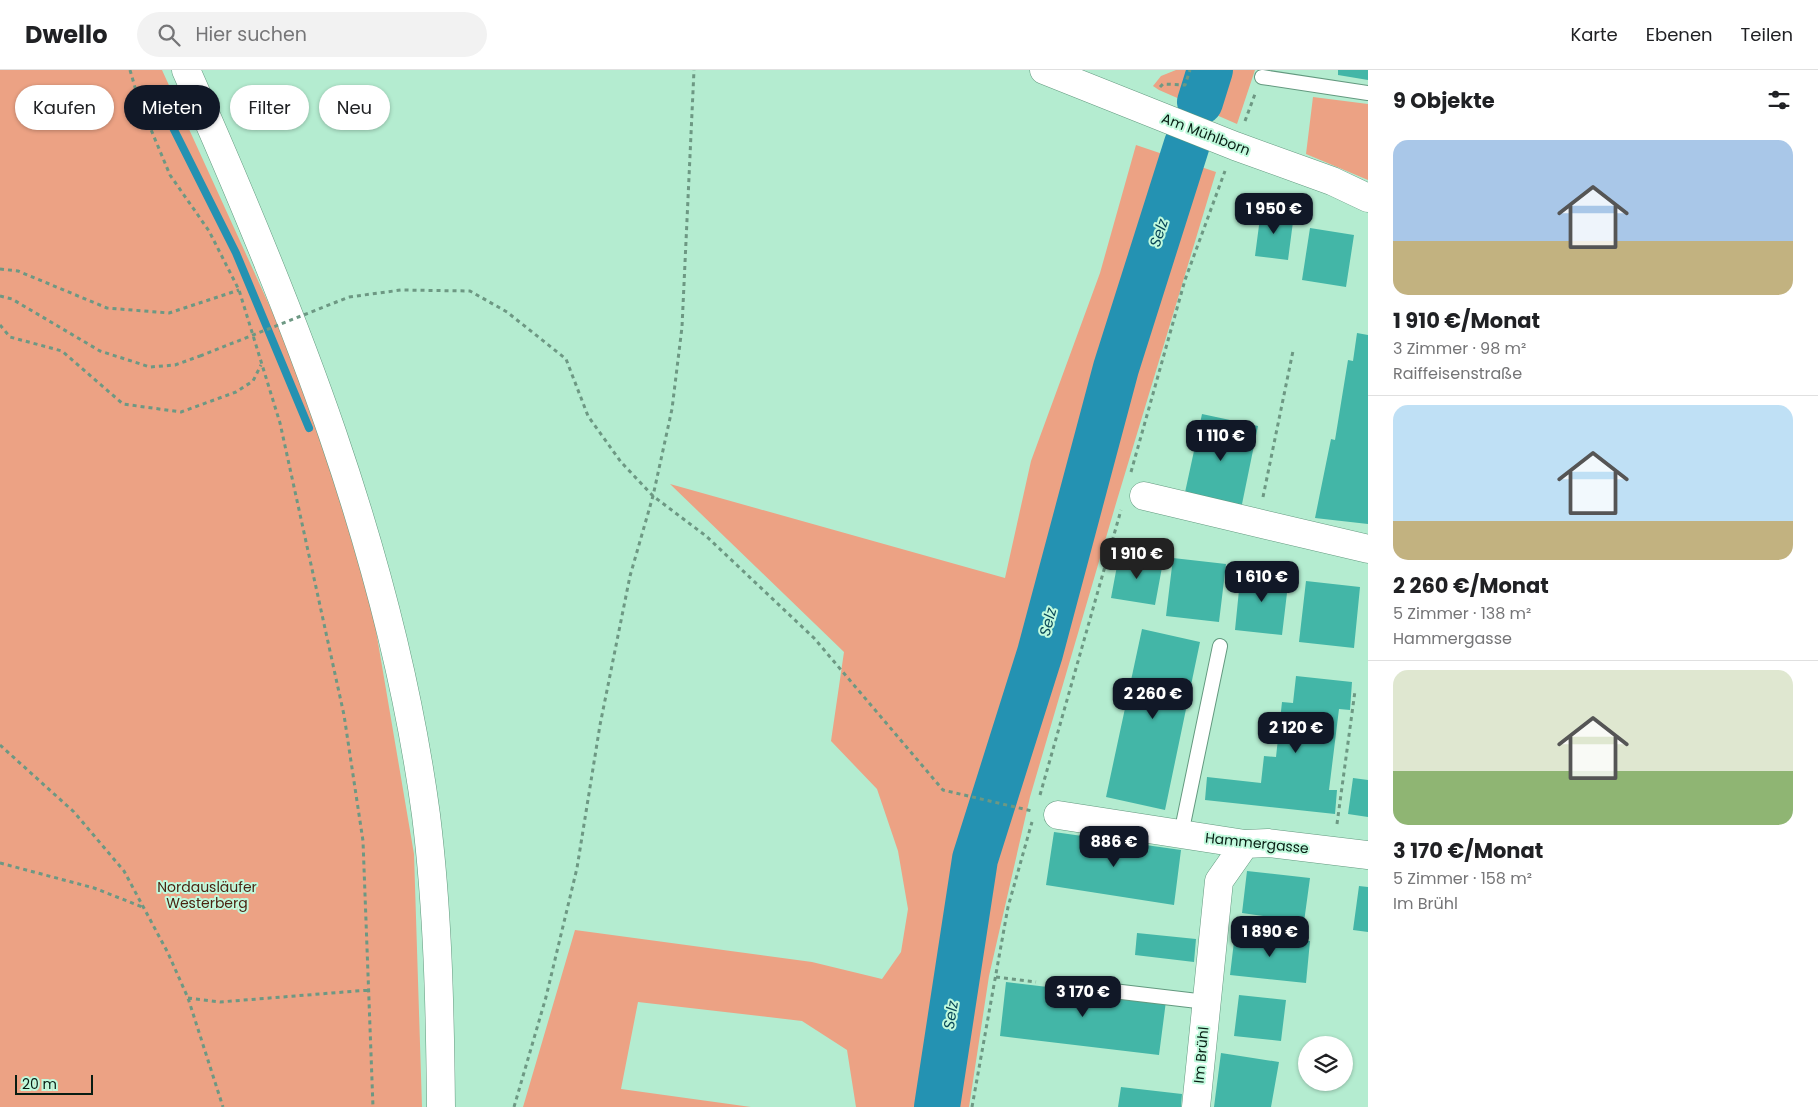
<!DOCTYPE html>
<html lang="de">
<head>
<meta charset="utf-8">
<style>
	body { margin:0; font-family:Poppins,sans-serif; background:#f2f2f2; color:#202124; height:100vh; display:flex; flex-direction:column; font-size:19px; white-space:nowrap }
	* { box-sizing:border-box; margin:0 }
	p { font-size:16px; color:#757577 }
	.icon { flex:none; width:28px; height:28px; fill:none; stroke:currentColor; stroke-width:2; stroke-linecap:round; stroke-linejoin:round }
	.map { position:relative; flex:1; overflow:hidden }
	.side { display:flex; flex-direction:column; background:#fff; width:450px }
	.side>* { flex:none }
	.guide { position:absolute; left:15px; top:15px; width:475px; height:45px; display:flex; gap:10px }
	.tools { position:absolute; left:1298px; top:966px; display:grid; gap:10px }
	.tools a { display:grid; place-items:center; width:55px; height:55px; border-radius:50%; background:#fff; box-shadow:0 1px 4px #0004; font-size:25px }
	.scale { position:absolute; left:15px; bottom:12px; width:78px; box-sizing:border-box; padding-left:5px; border:2px solid #071d13; border-top:0; font-size:14px; line-height:18px; white-space:nowrap; color:#071d13; -webkit-text-stroke:4px #c1fadd; paint-order:stroke }
	.price { position:absolute; translate:-50% -42px; padding:0 11px; border-radius:10px; background:#111827; color:#fff; font-size:16px; line-height:32px; filter:drop-shadow(0 1px 2px #0008) }
	.price::after { content:''; position:absolute; left:50%; top:30px; width:15px; height:11px; margin-left:-8px; background:inherit; clip-path:polygon(0 0,100% 0,50% 100%) }
	.price.current { background:#222; color:#fff }
	ul { padding:0; list-style:none }
	li { display:grid; align-content:center; gap:10px; height:265px; padding:0 25px }
	li+li { border-top:1px solid #e0e0e0 }
	li span { display:grid; place-items:center; height:155px; border-radius:15px; color:#555 }
	li>.icon { margin-inline-start:auto }
	span .icon { width:90px; height:90px; fill:#fffc; stroke-width:1 }
	li b { font-size:21px }
	h2 { display:flex; justify-content:space-between; align-items:center; height:60px; padding:0 25px; font-size:21px }
	.tag { padding:0 18px; border-radius:22px; background:#fff; box-shadow:0 1px 4px #0004; font-size:18px; line-height:45px }
	.tag.current { background:#111827; color:#fff }
	header { display:flex; align-items:center; gap:30px; box-sizing:border-box; height:70px; padding:0 25px; background:#fff; border-bottom:1px solid #e0e0e0 }
	header strong { font-size:24px }
	nav { display:flex; gap:28px; margin-inline-start:auto; font-size:18px }
	.search { width:350px; height:45px; background:#f2f2f2; display:flex; align-items:center; gap:12px; box-sizing:border-box; padding:0 18px; border-radius:28px; color:#757577; font-size:19px }
	main { display:flex; flex:1; min-height:0 }
	.map>svg:first-child { display:block }
	.green { fill:#eca284 }
	.lines { fill:none; stroke-linecap:round; stroke-linejoin:round }
	.stream { stroke:#2492b2; stroke-width:8 }
	.river { stroke:#2492b2; stroke-width:46 }
	.building { fill:#43b6a7 }
	.service-casing { stroke:#63997f; stroke-width:16 }
	.minor-casing { stroke:#63997f; stroke-width:29 }
	.secondary-casing { stroke:#63997f; stroke-width:29 }
	.path { stroke:#6d9883; stroke-width:3; stroke-dasharray:4 4; stroke-linecap:butt }
	.service { stroke:#fff; stroke-width:14 }
	.minor { stroke:#fff; stroke-width:28 }
	.secondary { stroke:#fff; stroke-width:28 }
	.path-bridge { stroke:#6d9883; stroke-width:3; stroke-dasharray:4 4; stroke-linecap:butt }
	.labels { text-anchor:middle; stroke-width:4; stroke-linejoin:round; paint-order:stroke }
	.street-label { font-size:14px; fill:#071d13; stroke:#c1fadd }
	.park-label { font-size:14px; fill:#4a2312; stroke:#c1fadd }
	.water-label { font-size:15px; font-style:italic; fill:#084658; stroke:#c1fadd }
</style>
</head>
<body>
<header>
<strong>Dwello</strong>
<div class="search"><svg class="icon" aria-label="search" viewBox="0 0 24 24"><circle cx="10" cy="10" r="6"/><path d="M15 15l6 6"/></svg>Hier suchen</div>
<nav><a>Karte</a><a>Ebenen</a><a>Teilen</a></nav>
</header>
<main>
<div class="map">
<svg width="1368" height="1037" viewBox="0 0 1368 1037">
	<rect width="100%" height="100%" fill="#b4ecd0"/>
	<path class="green" d="M 0,0 L 162,0 L 287,274 L 326,383 L 373,543 L 414,784 L 422,1037 L 0,1037 Z
		M 1176,0 L 1255,0 L 1237,54 L 1159,20 L 1153,16 L 1161,6 Z
		M 1313,27 L 1368,34 L 1368,110 L 1306,84 Z
		M 1136,75 L 1216,102 L 1117,430 L 1030,727 L 989,906 L 969,1037 L 856,1037 L 847,980 L 802,951 L 638,932 L 621,1019 L 751,1037 L 523,1037 L 575,860 L 812,892 L 882,909 L 901,882 L 908,839 L 898,781 L 877,719 L 831,671 L 844,582 L 670,414 L 1005,508 L 1031,391 L 1100,203 Z"/>
	<g class="lines">
		<path class="stream" d="M 158,28 L 236,183 L 309,358"/>
		<path class="river" d="M 1200,32 L 1210,0
			M 937,1037 L 975,789 L 1040,583 L 1116,298 L 1187,74"/>
	</g>
	<path class="building" d="M 1338,0 L 1368,0 L 1368,10 L 1338,5 Z
		M 1261,140 L 1294,144 L 1288,190 L 1255,186 Z
		M 1310,158 L 1354,165 L 1346,217 L 1302,210 Z
		M 1357,263 L 1368,265 L 1368,454 L 1315,448 L 1331,369 L 1335,370 L 1348,290 L 1353,291 Z
		M 1202,344 L 1258,356 L 1241,439 L 1184,427 Z
		M 1119,485 L 1163,492 L 1155,535 L 1111,528 Z
		M 1173,488 L 1226,494 L 1219,552 L 1166,546 Z
		M 1241,500 L 1289,506 L 1282,565 L 1235,560 Z
		M 1306,511 L 1360,517 L 1354,578 L 1299,572 Z
		M 1142,559 L 1200,572 L 1165,740 L 1106,727 Z
		M 1296,606 L 1352,612 L 1350,640 L 1339,639 L 1329,720 L 1337,720 L 1335,744 L 1205,730 L 1207,707 L 1261,713 L 1264,686 L 1276,687 L 1282,632 L 1293,633 Z
		M 1353,708 L 1368,710 L 1368,747 L 1348,744 Z
		M 1054,762 L 1181,780 L 1174,835 L 1046,815 Z
		M 1247,801 L 1310,808 L 1304,852 L 1242,843 Z
		M 1359,816 L 1368,817 L 1368,862 L 1353,860 Z
		M 1137,863 L 1196,869 L 1194,892 L 1135,885 Z
		M 1235,863 L 1310,871 L 1306,913 L 1230,905 Z
		M 1006,912 L 1166,931 L 1159,985 L 1000,966 Z
		M 1239,925 L 1286,930 L 1281,971 L 1234,966 Z
		M 1221,983 L 1279,992 L 1271,1037 L 1214,1037 Z
		M 1121,1017 L 1182,1024 L 1181,1037 L 1118,1037 Z"/>
	<g class="lines">
		<g class="service-casing">
			<path id="service" d="M 1262,7 L 1368,23
				M 1181,764 L 1220,576
				M 1054,914 L 1206,932"/>
		</g>
		<g class="minor-casing">
			<path id="minor" d="M 1044,0 L 1235,76 L 1332,111 L 1368,128
				M 1144,426 L 1368,479
				M 1058,745 L 1245,774 L 1268,773 L 1368,785
				M 1196,1037 L 1219,811 L 1245,774"/>
		</g>
		<g class="secondary-casing">
			<path id="secondary" d="M 186,0 C 292,239 391,484 426,745 C 438,842 440,939 441,1037"/>
		</g>
		<path class="path" d="M 130,0 L 139,31 L 170,105 L 209,161 L 239,220 L 280,353 L 344,645 L 363,771 L 373,1037
			M 1160,17 L 1163,14 L 1185,15 L 1190,0
			M 1245,51 L 1255,24
			M 0,199 L 18,201 L 107,238 L 169,243 L 239,220
			M 0,226 L 12,229 L 100,281 L 150,297 L 175,295 L 200,286
			M 349,227 L 401,220 L 470,221 L 507,242 L 566,289 L 588,346 L 621,392 L 653,426 L 706,466 L 814,568 L 943,720 L 1032,741
			M 0,255 L 10,267 L 62,281 L 123,334 L 181,342 L 236,322 L 253,311 L 261,295
			M 1131,402 L 1185,210 L 1225,101
			M 1263,427 L 1293,281
			M 0,675 L 74,742 L 124,801 L 168,883 L 188,928 L 223,1037
			M 1040,725 L 1121,440
			M 1337,754 L 1355,621
			M 0,793 L 94,818 L 145,838
			M 996,907 L 1036,912
			M 188,928 L 220,932 L 369,920
			M 514,1037 L 546,927 L 577,798 L 600,655 L 630,506 L 653,426 L 672,339 L 682,257 L 694,0
			M 972,1037 L 1008,837 L 1032,752"/>
		<use href="#service" class="service"/>
		<use href="#minor" class="minor"/>
		<use href="#secondary" class="secondary"/>
		<path class="path-bridge" d="M 200,286 L 349,227"/>
	</g>
	<g class="labels">
		<g class="street-label">
			<text transform="translate(1206 64) rotate(21)" y="5">Am Mühlborn</text>
			<text transform="translate(1257 773) rotate(6)" y="5">Hammergasse</text>
			<text transform="translate(1201 985) rotate(-85)" y="5">Im Brühl</text>
		</g>
		<g class="park-label">
			<text x="207" y="822">Nordausläufer<tspan x="207" dy="16">Westerberg</tspan></text>
		</g>
		<g class="water-label">
			<text transform="translate(1159 163) rotate(-72)" y="5">Selz</text>
			<text transform="translate(1048 552) rotate(-75)" y="5">Selz</text>
			<text transform="translate(951 945) rotate(-81)" y="5">Selz</text>
		</g>
	</g>
</svg>
<div class="tools">
<a><svg class="icon" aria-label="layers" viewBox="0 0 24 24"><path d="M12 4l9 5-9 5-9-5zM3 14l9 5 9-5"/></svg></a>
</div>
<div class="scale">20 m</div>
<b class="price" style="left:1274px;top:165px">1 950 €</b>
<b class="price" style="left:1221px;top:392px">1 110 €</b>
<b class="price current" style="left:1137px;top:510px">1 910 €</b>
<b class="price" style="left:1262px;top:533px">1 610 €</b>
<b class="price" style="left:1153px;top:650px">2 260 €</b>
<b class="price" style="left:1296px;top:684px">2 120 €</b>
<b class="price" style="left:1114px;top:798px">886 €</b>
<b class="price" style="left:1270px;top:888px">1 890 €</b>
<b class="price" style="left:1083px;top:948px">3 170 €</b>
<div class="guide">
<a class="tag">Kaufen</a>
<a class="tag current">Mieten</a>
<a class="tag">Filter</a>
<a class="tag">Neu</a>
</div>
</div>
<section class="side">
<h2>9 Objekte<svg class="icon" aria-label="filters" viewBox="0 0 24 24"><path d="M4 7h16M4 17h16"/><circle cx="9" cy="7" r="2"/><circle cx="15" cy="17" r="2"/></svg></h2>
<ul>
<li><span style="background:linear-gradient(#a9c7e8 65%,#c2b280 0)"><svg class="icon" aria-label="home" viewBox="0 0 24 24"><path d="M3 11l9-7 9 7M6 9v11h12V9"/></svg></span><div><b>1 910 €/Monat</b><p>3 Zimmer · 98 m²</p><p>Raiffeisenstraße</p></div></li>
<li><span style="background:linear-gradient(#bfe0f5 75%,#c2b280 0)"><svg class="icon" aria-label="home" viewBox="0 0 24 24"><path d="M3 11l9-7 9 7M6 9v11h12V9"/></svg></span><div><b>2 260 €/Monat</b><p>5 Zimmer · 138 m²</p><p>Hammergasse</p></div></li>
<li><span style="background:linear-gradient(#dfe7d0 65%,#8fb573 0)"><svg class="icon" aria-label="home" viewBox="0 0 24 24"><path d="M3 11l9-7 9 7M6 9v11h12V9"/></svg></span><div><b>3 170 €/Monat</b><p>5 Zimmer · 158 m²</p><p>Im Brühl</p></div></li>
</ul>
</section>
</main>
</body>
</html>
